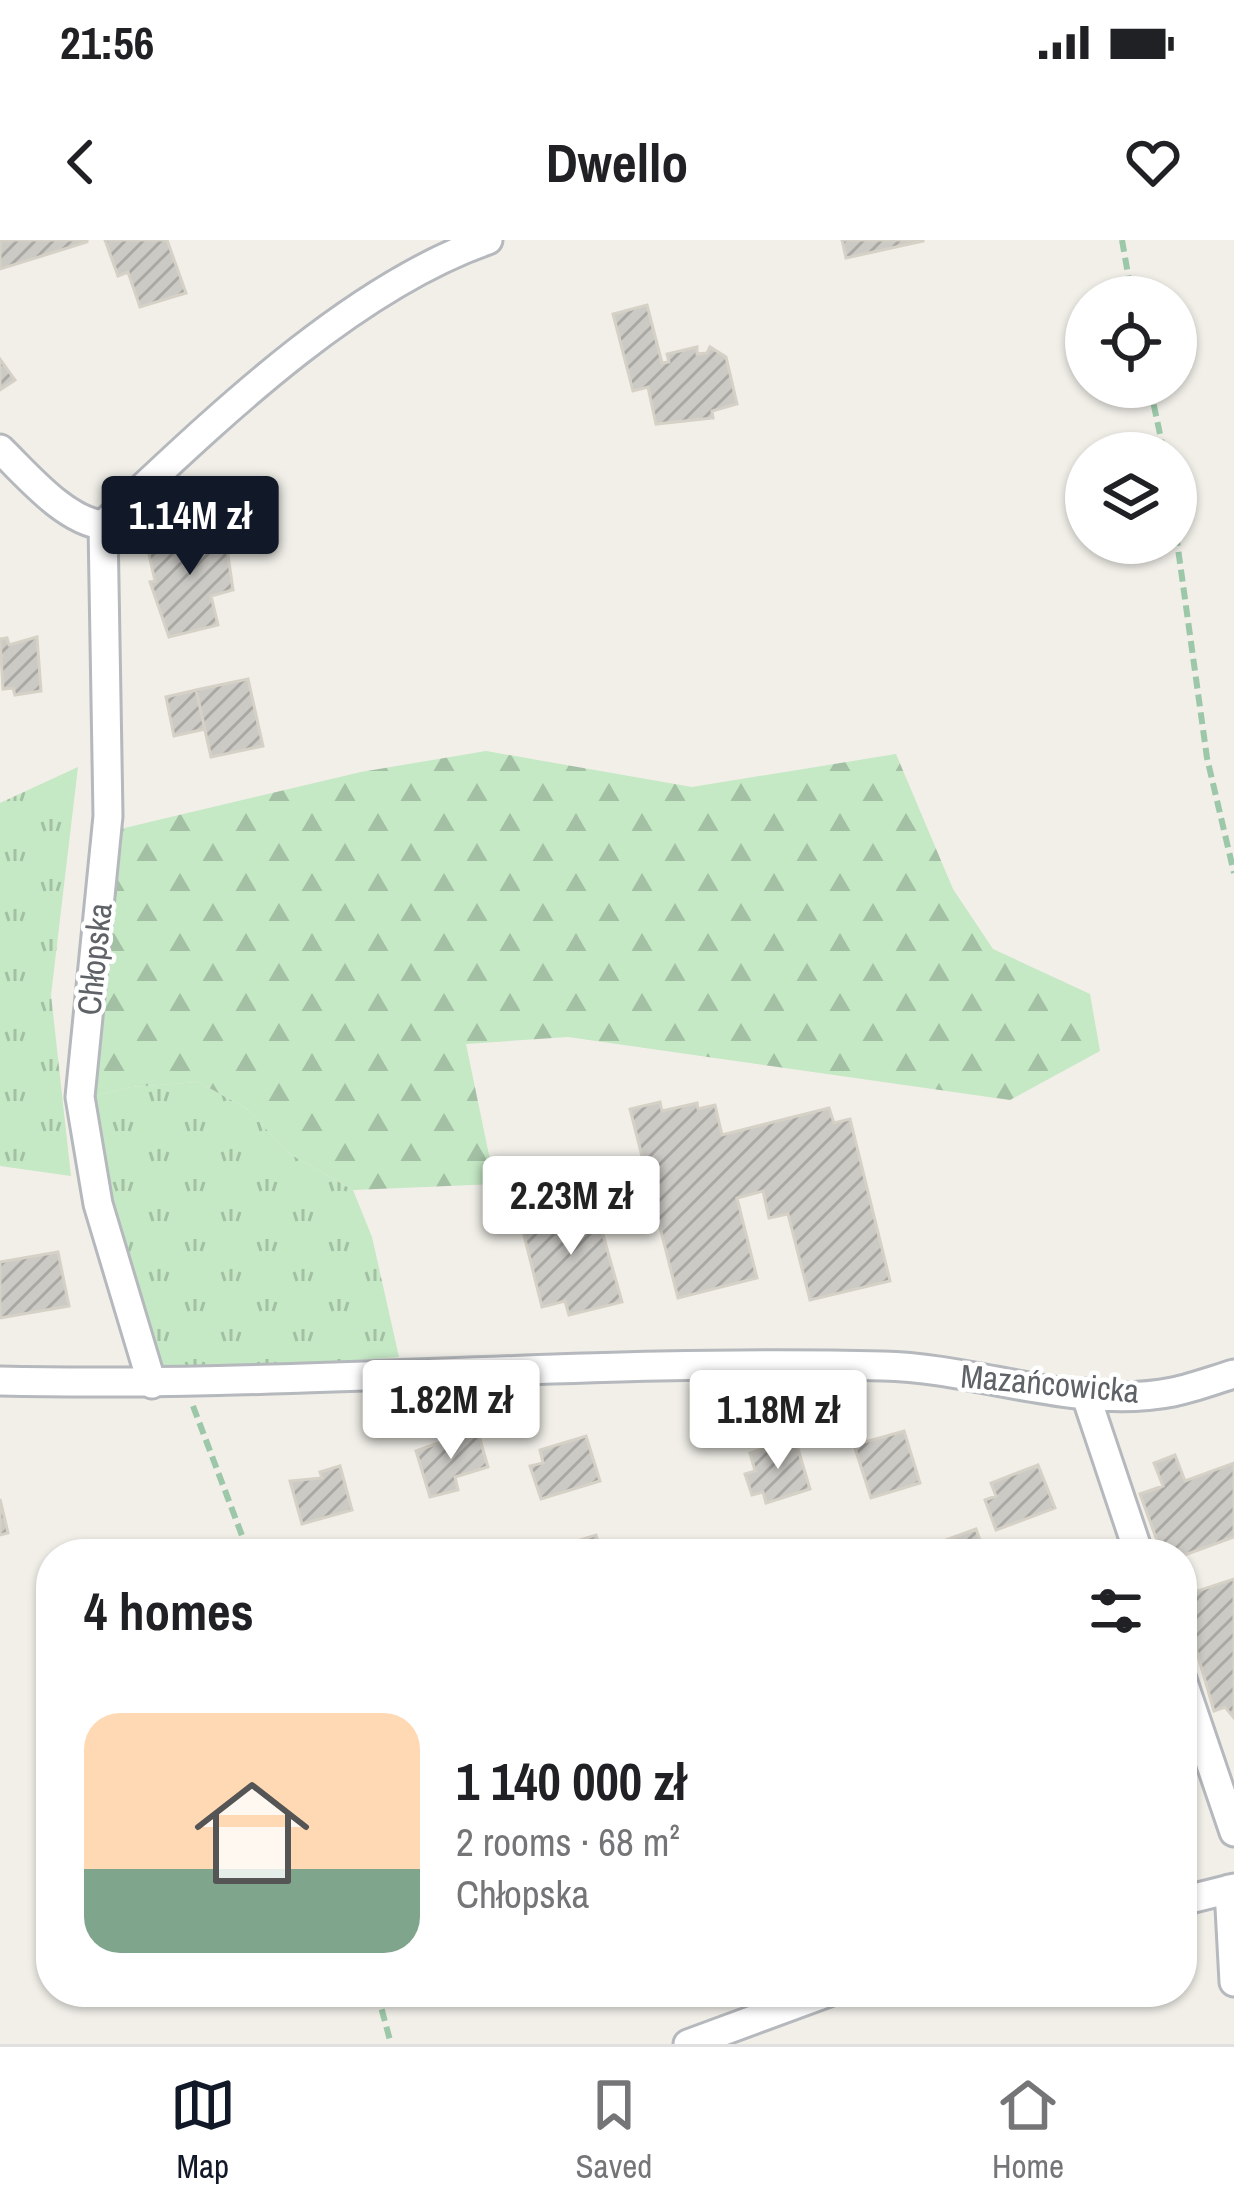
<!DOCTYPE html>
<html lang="en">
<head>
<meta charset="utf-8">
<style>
	body { margin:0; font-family:"Archivo Narrow",sans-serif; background:#f6f6f6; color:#202124; height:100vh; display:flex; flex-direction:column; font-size:45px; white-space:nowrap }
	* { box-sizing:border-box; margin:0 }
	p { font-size:39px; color:#757577 }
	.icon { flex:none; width:66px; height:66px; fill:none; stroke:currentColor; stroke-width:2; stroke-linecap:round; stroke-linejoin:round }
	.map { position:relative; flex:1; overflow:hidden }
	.side { position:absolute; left:36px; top:1299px; width:1161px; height:468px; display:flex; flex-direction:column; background:#fff; border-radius:48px; box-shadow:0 3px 9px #0004 }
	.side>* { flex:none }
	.controls { position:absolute; left:1065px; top:36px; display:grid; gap:24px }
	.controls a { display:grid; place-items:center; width:132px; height:132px; border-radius:50%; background:#fff; box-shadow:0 3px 9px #0004; font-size:60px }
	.price { position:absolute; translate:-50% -102px; padding:0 27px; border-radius:12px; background:#fff; color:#222; font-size:39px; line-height:78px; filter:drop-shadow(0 3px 6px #0008) }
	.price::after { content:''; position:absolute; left:50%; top:72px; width:36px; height:27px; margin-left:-18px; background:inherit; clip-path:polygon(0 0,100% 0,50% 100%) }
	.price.on { background:#111827; color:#fff }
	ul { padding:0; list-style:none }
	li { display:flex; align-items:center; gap:36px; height:300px; padding:0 48px }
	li+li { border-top:3px solid #e0e0e0 }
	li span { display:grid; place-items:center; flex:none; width:336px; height:240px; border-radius:36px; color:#555 }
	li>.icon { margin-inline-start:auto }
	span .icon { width:144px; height:144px; fill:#fffc; stroke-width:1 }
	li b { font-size:51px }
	h2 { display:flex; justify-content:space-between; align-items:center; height:144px; padding:0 48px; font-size:51px }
	.status { display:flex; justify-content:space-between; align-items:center; height:84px; padding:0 60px; background:#fff; direction:ltr }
	.status svg { height:33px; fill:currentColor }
	header { display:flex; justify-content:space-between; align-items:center; height:156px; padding:0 48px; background:#fff; font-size:54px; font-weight:800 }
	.menu { display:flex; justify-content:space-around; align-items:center; height:168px; border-top:3px solid #e0e0e0; background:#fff; font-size:33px; color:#757577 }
	.menu a { display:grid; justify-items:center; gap:6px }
	.menu .on { color:#111827 }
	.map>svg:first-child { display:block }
	.grass { fill:url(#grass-tufts) }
	.forest { fill:url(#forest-firs) }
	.building { fill:url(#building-hatch); stroke:#d6d1c6; stroke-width:3 }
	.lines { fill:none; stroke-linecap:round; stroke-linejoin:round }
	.minor-casing { stroke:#b5b8bc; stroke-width:33 }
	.path { stroke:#9cc7a9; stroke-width:6; stroke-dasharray:12 6; stroke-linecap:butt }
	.minor { stroke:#fff; stroke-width:27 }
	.labels { text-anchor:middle; stroke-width:9; stroke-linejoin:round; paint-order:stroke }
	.street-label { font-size:33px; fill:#5f6368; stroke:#fff }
</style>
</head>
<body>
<div class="status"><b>21:56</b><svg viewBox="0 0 49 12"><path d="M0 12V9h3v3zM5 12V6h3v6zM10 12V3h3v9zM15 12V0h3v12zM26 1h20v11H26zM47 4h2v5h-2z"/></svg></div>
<header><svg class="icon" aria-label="back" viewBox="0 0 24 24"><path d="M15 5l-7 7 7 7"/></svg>Dwello<svg class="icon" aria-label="heart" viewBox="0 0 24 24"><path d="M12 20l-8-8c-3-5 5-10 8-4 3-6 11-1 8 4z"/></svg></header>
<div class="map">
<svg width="1234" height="1804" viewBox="0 0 1234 1804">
	<defs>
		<pattern id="grass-tufts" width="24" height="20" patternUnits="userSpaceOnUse" patternTransform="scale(3)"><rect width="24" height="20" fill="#c5e8c5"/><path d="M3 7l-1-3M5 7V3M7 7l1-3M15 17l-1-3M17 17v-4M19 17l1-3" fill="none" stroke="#a3c0a4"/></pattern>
		<pattern id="forest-firs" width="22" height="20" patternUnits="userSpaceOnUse" patternTransform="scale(3)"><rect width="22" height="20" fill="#c5e8c5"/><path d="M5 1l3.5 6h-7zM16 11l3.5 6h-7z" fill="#a3c0a4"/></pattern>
		<pattern id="building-hatch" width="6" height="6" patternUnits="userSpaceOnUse" patternTransform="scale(3)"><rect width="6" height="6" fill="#cccac5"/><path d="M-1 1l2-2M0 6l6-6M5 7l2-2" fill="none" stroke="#a9a8a4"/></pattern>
	</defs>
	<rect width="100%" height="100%" fill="#f1efe8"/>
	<path class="grass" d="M 78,527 L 51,755 L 71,936 L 0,926 L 0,563 Z
		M 198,842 L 246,868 L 290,914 L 353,950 L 372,997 L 399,1117 L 159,1136 L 107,962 L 90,857 L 131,847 Z"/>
	<path class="forest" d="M 486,511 L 692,547 L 896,514 L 953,649 L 993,709 L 1090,754 L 1100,811 L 1010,860 L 568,797 L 466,804 L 495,944 L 353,950 L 290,914 L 246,868 L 198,842 L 131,847 L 90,857 L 116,590 L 361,532 Z"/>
	<path class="building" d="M 0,0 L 87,0 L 87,2 L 0,29 Z
		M 105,0 L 167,0 L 186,53 L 140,67 L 128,32 L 118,36 Z
		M 842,0 L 923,0 L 923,1 L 846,18 Z
		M 647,65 L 662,123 L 669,122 L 667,114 L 697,107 L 697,114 L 707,113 L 710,107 L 726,117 L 737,164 L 712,171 L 713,178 L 656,184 L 648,147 L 633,151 L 613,74 Z
		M 0,119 L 15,140 L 0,150 Z
		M 194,286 L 196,294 L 224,287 L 233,350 L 211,356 L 218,385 L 169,397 L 150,342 L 155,341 L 147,306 L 176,299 L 174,292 Z
		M 37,397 L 41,451 L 15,455 L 13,448 L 3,449 L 0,399 L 7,398 L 9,405 Z
		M 248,439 L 263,506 L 211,517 L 196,450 Z
		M 196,450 L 205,489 L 174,496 L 166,457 Z
		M 660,862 L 662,871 L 697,863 L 698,869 L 715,865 L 722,895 L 829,868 L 834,883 L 850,879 L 890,1041 L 810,1060 L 788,974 L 769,978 L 763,951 L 737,958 L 757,1038 L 678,1058 L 630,869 Z
		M 593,959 L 622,1062 L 569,1075 L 565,1061 L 542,1067 L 520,979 Z
		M 58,1012 L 69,1066 L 0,1078 L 0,1022 Z
		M 477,1189 L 488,1227 L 455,1237 L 458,1250 L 430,1257 L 416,1211 Z
		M 904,1191 L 920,1243 L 871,1258 L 854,1205 Z
		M 586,1196 L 600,1241 L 541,1259 L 530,1226 L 543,1223 L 540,1210 Z
		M 795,1199 L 810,1249 L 766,1263 L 763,1252 L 752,1255 L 745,1234 L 755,1231 L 750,1213 Z
		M 1175,1215 L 1185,1241 L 1234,1223 L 1234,1297 L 1182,1316 L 1162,1314 L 1140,1254 L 1163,1246 L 1154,1223 Z
		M 1038,1225 L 1055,1268 L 996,1290 L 985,1260 L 996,1256 L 991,1243 Z
		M 340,1226 L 352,1270 L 302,1284 L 290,1241 L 322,1238 L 320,1232 Z
		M 0,1259 L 8,1293 L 0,1295 Z
		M 976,1289 L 985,1314 L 951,1314 L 946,1300 Z
		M 596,1295 L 602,1314 L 570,1314 L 567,1304 Z
		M 1234,1339 L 1234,1478 L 1225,1467 L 1214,1471 L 1182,1361 L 1182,1356 Z"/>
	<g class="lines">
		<g class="minor-casing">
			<path id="minor" d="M 0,209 C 27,235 65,281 103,285
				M 0,1141 C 295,1148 588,1118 883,1126 C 978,1128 1078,1171 1173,1152 C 1193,1148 1214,1140 1234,1134
				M 152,1144 L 98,964 L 80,857 L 108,576 L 103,285 C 211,184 348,49 488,0
				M 1085,1153 L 1139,1314
				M 1182,1439 L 1234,1592
				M 1229,1649 L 1234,1742
				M 1182,1661 L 1234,1648
				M 688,1804 L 829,1752"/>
		</g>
		<path class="path" d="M 1122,0 L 1132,57
			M 1150,147 L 1164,213
			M 1176,294 L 1207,518 L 1234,633
			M 193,1166 L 249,1314
			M 377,1752 L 391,1804"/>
		<use href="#minor" class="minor"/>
	</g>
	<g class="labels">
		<g class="street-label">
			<text transform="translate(94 719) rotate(-84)" y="12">Chłopska</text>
			<text transform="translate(1050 1143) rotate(5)" y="12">Mazańcowicka</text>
		</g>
	</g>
</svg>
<div class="controls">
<a><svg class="icon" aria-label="locate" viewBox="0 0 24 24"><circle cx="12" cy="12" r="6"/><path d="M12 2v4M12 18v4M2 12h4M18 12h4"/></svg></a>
<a><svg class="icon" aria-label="layers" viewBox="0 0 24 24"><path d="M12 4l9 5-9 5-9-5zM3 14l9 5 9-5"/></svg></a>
</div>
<b class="price on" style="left:190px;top:338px">1.14M zł</b>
<b class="price" style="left:571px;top:1018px">2.23M zł</b>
<b class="price" style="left:451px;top:1222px">1.82M zł</b>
<b class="price" style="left:778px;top:1232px">1.18M zł</b>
<section class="side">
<h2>4 homes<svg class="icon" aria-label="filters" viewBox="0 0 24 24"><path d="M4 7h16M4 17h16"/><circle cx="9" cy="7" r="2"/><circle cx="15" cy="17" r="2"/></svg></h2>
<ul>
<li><span style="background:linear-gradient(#ffd9b3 65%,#7fa58c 0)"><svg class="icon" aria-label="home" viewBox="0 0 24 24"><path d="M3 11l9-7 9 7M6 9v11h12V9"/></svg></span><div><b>1 140 000 zł</b><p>2 rooms · 68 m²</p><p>Chłopska</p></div></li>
</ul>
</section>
</div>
<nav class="menu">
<a class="on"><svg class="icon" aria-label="map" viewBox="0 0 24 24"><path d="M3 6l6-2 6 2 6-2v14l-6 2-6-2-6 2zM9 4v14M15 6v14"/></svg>Map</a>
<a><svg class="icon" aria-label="saved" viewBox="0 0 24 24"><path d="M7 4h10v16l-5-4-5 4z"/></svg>Saved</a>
<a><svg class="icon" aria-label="home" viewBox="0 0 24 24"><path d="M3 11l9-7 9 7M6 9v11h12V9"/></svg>Home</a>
</nav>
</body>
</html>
